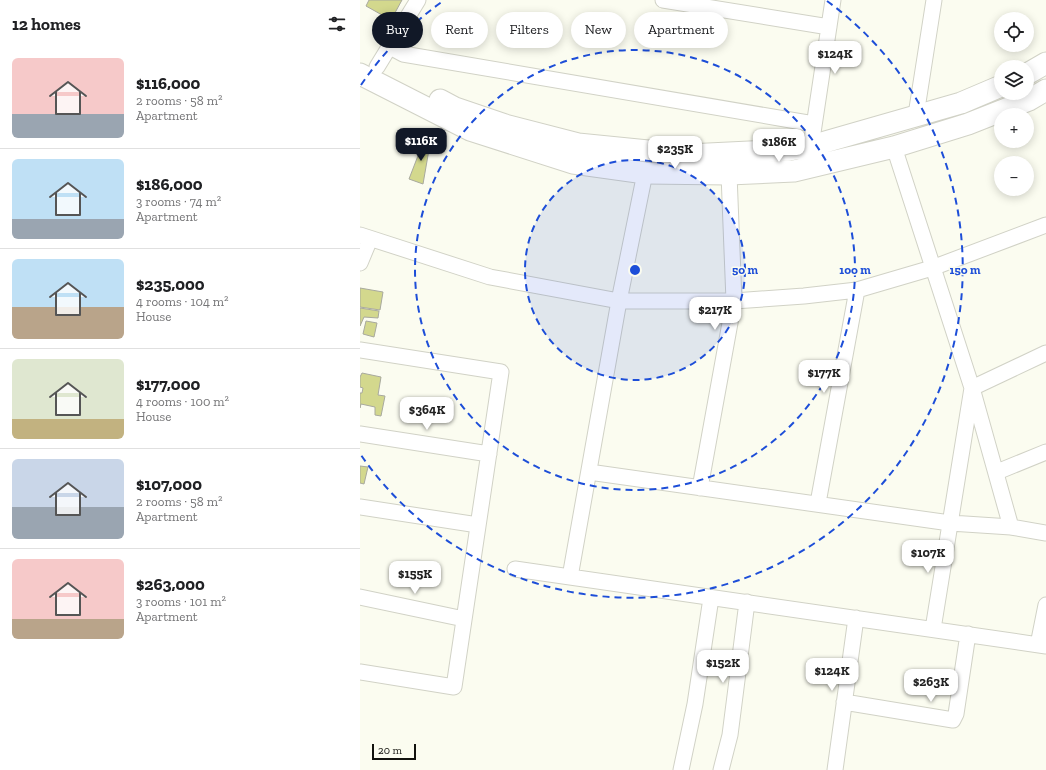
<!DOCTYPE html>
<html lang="en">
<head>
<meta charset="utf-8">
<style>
	body { margin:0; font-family:"Zilla Slab",serif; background:#f6f6f6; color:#202124; height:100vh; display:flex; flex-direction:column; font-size:15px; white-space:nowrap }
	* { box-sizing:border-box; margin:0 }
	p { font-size:13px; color:#757577 }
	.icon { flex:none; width:22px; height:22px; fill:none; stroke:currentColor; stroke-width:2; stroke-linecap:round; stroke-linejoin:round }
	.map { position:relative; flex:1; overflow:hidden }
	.details { display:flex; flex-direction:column; background:#fff; width:360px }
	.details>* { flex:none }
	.top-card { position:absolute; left:12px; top:12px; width:380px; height:36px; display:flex; gap:8px }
	.buttons { position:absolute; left:634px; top:12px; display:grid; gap:8px }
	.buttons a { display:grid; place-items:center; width:40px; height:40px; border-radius:50%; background:#fff; box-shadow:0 2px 10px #0003; font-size:20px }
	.scale { position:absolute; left:12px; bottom:10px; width:44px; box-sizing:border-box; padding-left:4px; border:2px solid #12120e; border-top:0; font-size:11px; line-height:14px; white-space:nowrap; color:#12120e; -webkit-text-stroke:3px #fbfcf0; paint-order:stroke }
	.price { position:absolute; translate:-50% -34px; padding:0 9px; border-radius:8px; background:#fff; color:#222; font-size:13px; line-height:26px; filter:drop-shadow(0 1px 2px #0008) }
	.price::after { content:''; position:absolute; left:50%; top:24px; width:12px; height:9px; margin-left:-6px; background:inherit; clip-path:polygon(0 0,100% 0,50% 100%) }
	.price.active { background:#111827; color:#fff }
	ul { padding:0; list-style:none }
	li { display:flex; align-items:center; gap:12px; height:100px; padding:0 12px }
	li+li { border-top:1px solid #e0e0e0 }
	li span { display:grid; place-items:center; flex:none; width:112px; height:80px; border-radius:6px; color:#555 }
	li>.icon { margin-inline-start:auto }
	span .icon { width:48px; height:48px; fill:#fffc; stroke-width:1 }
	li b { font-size:17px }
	h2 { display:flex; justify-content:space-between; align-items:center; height:48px; padding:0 12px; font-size:17px }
	.tag { padding:0 14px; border-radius:18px; background:#fff; box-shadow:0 2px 10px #0003; font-size:14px; line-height:36px }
	.tag.active { background:#111827; color:#fff }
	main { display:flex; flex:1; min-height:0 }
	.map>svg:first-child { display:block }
	.building { fill:#d3d88d; stroke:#a8a99e }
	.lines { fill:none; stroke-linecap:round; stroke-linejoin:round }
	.street-casing { stroke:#d1d2c6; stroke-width:17 }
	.secondary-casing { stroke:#d1d2c6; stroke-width:23 }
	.street { stroke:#fff; stroke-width:15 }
	.secondary { stroke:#fff; stroke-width:21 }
	.ring { fill:none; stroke:#1d4ed8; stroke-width:2; stroke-dasharray:7 5 }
	.centre { fill:#1d4ed8; stroke:#fbfcf0; stroke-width:2 }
	.ring-label { font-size:12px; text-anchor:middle; font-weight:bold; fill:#1d4ed8; stroke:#fbfcf0; stroke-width:3; stroke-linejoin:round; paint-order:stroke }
</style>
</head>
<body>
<main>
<section class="details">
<h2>12 homes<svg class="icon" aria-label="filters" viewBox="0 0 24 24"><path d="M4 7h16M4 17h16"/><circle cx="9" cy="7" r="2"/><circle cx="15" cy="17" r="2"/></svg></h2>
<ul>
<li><span style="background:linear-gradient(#f6c9c9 70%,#9aa5b1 0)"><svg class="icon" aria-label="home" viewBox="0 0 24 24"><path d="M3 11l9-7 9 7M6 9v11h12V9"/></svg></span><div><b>$116,000</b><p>2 rooms · 58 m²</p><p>Apartment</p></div></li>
<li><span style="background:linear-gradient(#bfe0f5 75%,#9aa5b1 0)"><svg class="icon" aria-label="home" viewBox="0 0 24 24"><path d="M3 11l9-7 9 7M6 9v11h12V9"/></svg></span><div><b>$186,000</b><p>3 rooms · 74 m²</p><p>Apartment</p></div></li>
<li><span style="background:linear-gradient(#bfe0f5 60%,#b9a48a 0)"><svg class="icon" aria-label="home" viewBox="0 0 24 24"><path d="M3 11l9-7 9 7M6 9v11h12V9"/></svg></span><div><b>$235,000</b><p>4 rooms · 104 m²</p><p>House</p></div></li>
<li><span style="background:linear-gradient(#dfe7d0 75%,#c2b280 0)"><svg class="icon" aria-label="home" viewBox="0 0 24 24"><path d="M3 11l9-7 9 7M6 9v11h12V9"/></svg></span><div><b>$177,000</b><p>4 rooms · 100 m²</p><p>House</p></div></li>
<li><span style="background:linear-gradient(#c9d6e8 60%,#9aa5b1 0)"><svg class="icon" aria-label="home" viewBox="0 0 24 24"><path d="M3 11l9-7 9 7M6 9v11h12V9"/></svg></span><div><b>$107,000</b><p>2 rooms · 58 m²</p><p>Apartment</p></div></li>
<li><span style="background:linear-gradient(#f6c9c9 75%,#b9a48a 0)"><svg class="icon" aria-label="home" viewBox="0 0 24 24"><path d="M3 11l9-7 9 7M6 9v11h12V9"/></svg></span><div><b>$263,000</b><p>3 rooms · 101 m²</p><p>Apartment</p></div></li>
</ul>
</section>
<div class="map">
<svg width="686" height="770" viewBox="0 0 686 770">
	<rect width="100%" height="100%" fill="#fbfcf0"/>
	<path class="building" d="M 9,0 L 42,0 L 31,20 L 6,6 Z
		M 66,135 L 71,138 L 63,184 L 49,179 Z
		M 0,288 L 23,292 L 20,310 L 0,307 Z
		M 0,308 L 19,311 L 18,318 L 4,317 L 0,326 Z
		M 6,321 L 17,323 L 14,337 L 3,334 Z
		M 2,373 L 21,377 L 18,395 L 25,396 L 21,416 L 15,415 L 15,407 L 1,404 L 0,408 L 0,393 L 2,393 L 3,388 L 0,387 L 0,377 Z
		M 0,466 L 8,467 L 4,484 L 0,483 Z"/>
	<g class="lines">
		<g class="street-casing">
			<path id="street" d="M 303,0 L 469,27
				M 30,47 L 43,54 L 454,124
				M 17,67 L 58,0
				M 556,115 L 574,0
				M 451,146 L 473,0
				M 534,147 L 612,388 L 686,353
				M 0,235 L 130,277 L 259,301 L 374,301 L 444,296 L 497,290 L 572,268 L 686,225
				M 0,263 L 10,239
				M 0,350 L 141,372 L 94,687 L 0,672
				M 0,434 L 129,454
				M 229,472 L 590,523 L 651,527 L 612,388 L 573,629
				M 637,472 L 686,452
				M 340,488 L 374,301 L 369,174
				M 458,503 L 497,290
				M 0,507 L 118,525
				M 651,527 L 686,533
				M 155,569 L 686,646
				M 210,577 L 259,301 L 285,173
				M 0,597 L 104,619
				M 678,645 L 686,605
				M 484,702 L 593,720 L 596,714 L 608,634
				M 321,770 L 335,704 L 351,598
				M 361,770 L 370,735 L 387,602
				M 475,770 L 496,618"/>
		</g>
		<g class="secondary-casing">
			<path id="secondary" d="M 0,74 L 110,130 L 213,163 L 285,173 L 369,174 L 434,171 L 534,147 L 608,124 L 669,100 L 686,90
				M 667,74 L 686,63
				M 80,100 L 95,108 L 145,125 L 218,144 L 328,155 L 430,150 L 451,146 L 601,103 L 641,86"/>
		</g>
		<use href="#street" class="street"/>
		<use href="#secondary" class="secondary"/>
	</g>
	<circle cx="275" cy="270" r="110" fill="#1d4ed8" fill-opacity=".12"/>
	<g class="ring">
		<circle cx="275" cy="270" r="110"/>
		<circle cx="275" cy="270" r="220"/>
		<path d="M1 85A330 330 0 0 1 83 1M467 1A330 330 0 1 1 1 455"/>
	</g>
	<circle cx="275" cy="270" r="6" class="centre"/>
	<g class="ring-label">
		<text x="385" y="274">50 m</text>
		<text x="495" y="274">100 m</text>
		<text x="605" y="274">150 m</text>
	</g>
</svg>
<div class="buttons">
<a><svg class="icon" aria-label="locate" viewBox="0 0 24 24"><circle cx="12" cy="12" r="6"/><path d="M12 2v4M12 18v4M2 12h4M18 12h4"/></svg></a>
<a><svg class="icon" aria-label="layers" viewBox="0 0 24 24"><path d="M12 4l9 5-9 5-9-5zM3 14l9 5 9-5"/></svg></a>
<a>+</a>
<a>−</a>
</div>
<div class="scale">20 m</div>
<b class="price" style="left:475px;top:75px">$124K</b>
<b class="price active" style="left:61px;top:162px">$116K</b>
<b class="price" style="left:419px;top:163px">$186K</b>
<b class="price" style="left:315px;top:170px">$235K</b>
<b class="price" style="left:355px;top:331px">$217K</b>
<b class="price" style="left:464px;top:394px">$177K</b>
<b class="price" style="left:67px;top:431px">$364K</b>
<b class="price" style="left:568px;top:574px">$107K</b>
<b class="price" style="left:55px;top:595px">$155K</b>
<b class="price" style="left:363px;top:684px">$152K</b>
<b class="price" style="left:472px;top:692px">$124K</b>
<b class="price" style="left:571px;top:703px">$263K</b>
<div class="top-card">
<a class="tag active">Buy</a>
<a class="tag">Rent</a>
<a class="tag">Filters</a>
<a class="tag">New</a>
<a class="tag">Apartment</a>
</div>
</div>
</main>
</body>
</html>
